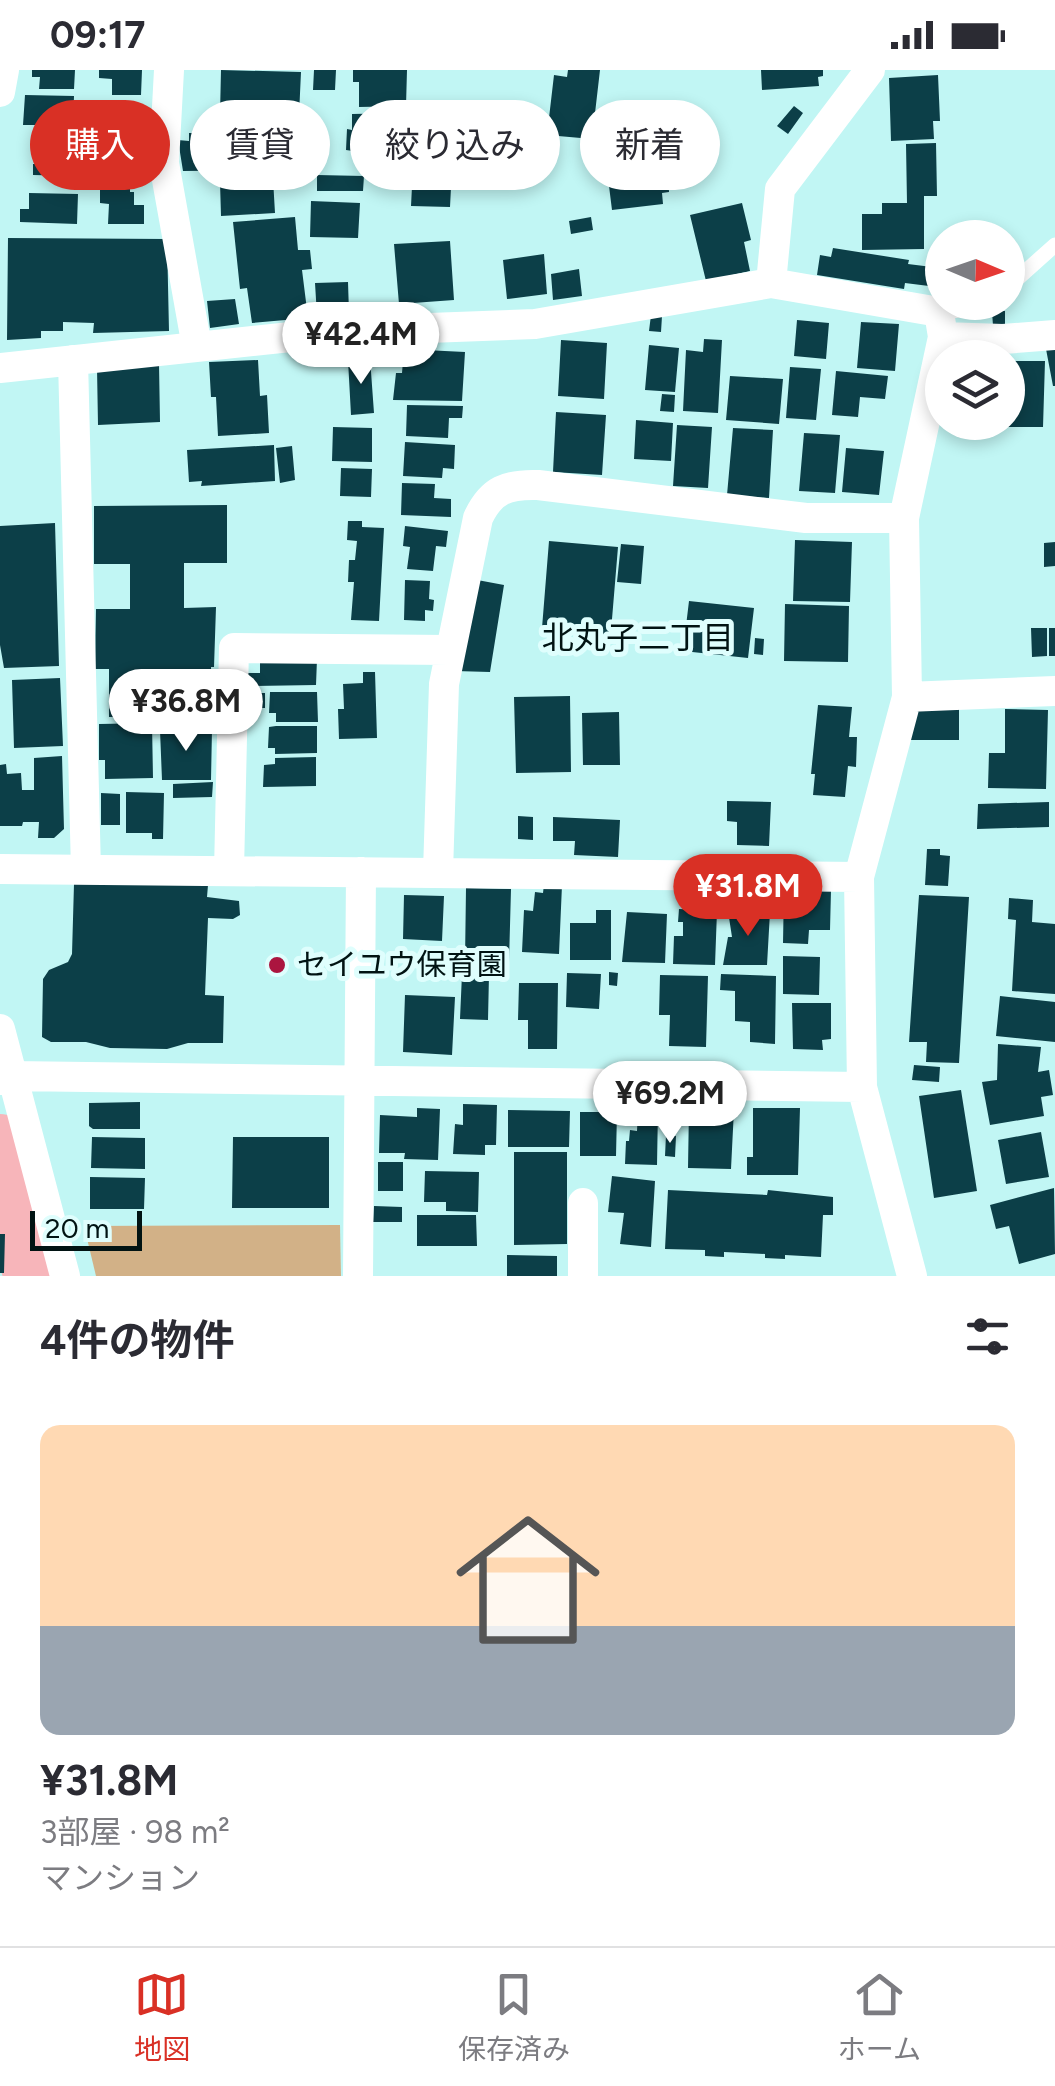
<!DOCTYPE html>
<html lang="ja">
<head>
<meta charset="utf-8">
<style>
	body { margin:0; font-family:Figtree,"Noto Sans JP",sans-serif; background:#f7f7f7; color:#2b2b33; height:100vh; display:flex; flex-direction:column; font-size:38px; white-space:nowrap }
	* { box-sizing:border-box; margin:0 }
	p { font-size:32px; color:#7c7c81 }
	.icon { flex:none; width:55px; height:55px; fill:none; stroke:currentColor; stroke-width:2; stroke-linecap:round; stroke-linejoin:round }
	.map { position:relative; height:1206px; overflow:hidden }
	.drawer { display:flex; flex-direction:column; background:#fff; flex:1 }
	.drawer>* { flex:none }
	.banner { position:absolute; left:30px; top:30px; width:995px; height:90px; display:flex; gap:20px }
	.needle { width:65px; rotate:92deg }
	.tools { position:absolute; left:925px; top:150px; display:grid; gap:20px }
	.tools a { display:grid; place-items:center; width:100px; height:100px; border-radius:50%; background:#fff; box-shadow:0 5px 15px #0003; font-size:50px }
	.scale { position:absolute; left:30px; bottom:25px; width:112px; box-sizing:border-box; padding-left:10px; border:5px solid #011313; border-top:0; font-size:28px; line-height:35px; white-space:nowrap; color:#011313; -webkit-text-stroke:8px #dffefd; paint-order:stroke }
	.price { position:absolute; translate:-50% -85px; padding:0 22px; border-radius:35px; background:#fff; color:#222; font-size:32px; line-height:65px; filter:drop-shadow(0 2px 5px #0008) }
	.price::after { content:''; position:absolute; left:50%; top:60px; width:30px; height:22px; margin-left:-15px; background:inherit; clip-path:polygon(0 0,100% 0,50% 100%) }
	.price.active { background:#d93025; color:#fff }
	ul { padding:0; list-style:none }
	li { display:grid; align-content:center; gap:20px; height:530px; padding:0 40px }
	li+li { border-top:2px solid #e1e1e2 }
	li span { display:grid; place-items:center; height:310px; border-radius:20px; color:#555 }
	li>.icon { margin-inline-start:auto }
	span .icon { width:180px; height:180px; fill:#fffc; stroke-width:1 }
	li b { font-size:42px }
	h2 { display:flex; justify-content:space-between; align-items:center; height:120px; padding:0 40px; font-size:42px }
	.chip { padding:0 35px; border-radius:45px; background:#fff; box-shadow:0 5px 15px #0003; font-size:35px; line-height:90px }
	.chip.active { background:#d93025; color:#fff }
	.status { display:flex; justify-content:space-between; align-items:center; height:70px; padding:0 50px; background:#fff; direction:ltr }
	.status svg { height:28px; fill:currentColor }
	.tabs { display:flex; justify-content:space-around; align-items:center; height:140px; border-top:2px solid #e1e1e2; background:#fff; font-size:28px; color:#7c7c81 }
	.tabs a { display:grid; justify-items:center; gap:5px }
	.tabs .active { color:#d93025 }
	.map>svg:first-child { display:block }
	.green { fill:#d2b187 }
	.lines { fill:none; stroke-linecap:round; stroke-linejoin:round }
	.river { stroke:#f7b5ba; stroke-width:68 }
	.building { fill:#0c3f48 }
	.service { stroke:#fff; stroke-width:15 }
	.minor { stroke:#fff; stroke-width:30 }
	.tertiary { stroke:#fff; stroke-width:38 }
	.poi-dot { fill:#ab153f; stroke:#dffefd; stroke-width:4 }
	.labels { text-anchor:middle; stroke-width:10; stroke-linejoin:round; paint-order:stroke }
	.poi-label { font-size:30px; fill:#011313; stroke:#dffefd; text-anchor:start }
	.neighbourhood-label { font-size:32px; fill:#011313; stroke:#dffefd }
</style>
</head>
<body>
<div class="status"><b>09:17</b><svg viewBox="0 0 49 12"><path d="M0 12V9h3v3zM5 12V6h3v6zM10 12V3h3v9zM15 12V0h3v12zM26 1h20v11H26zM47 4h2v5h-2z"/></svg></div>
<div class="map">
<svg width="1055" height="1206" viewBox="0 0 1055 1206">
	<rect width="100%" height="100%" fill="#c1f6f4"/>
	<path class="green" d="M 340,1155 L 341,1206 L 96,1206 L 84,1156 Z"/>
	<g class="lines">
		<path class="river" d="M 0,1078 L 38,1206"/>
	</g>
	<path class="building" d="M 32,0 L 75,0 L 74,19 L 39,19 L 40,7 L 32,7 Z
		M 99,0 L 142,0 L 141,25 L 112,25 L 112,9 L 99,8 Z
		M 221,0 L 301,2 L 299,45 L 269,50 L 268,62 L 281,63 L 280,93 L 270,92 L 269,100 L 183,101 L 178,70 L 189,71 L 189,63 L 247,62 L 248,45 L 220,44 Z
		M 314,0 L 336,0 L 335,20 L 313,20 Z
		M 353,0 L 407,0 L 406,36 L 359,37 L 359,12 L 353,12 Z
		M 568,0 L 600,0 L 592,69 L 547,65 L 554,5 L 567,7 Z
		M 761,0 L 823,0 L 823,6 L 818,7 L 819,16 L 762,20 Z
		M 938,5 L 940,51 L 933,51 L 934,69 L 891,71 L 889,8 Z
		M 25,25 L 74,26 L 73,55 L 23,55 Z
		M 794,36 L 803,43 L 788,64 L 777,56 Z
		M 404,43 L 404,85 L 353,85 L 353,81 L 346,80 L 347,59 L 352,60 L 352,44 Z
		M 628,50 L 624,63 L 609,67 L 606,56 Z
		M 43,68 L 79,69 L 78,106 L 33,105 L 33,94 L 43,94 Z
		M 94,71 L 115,71 L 115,79 L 139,79 L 139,106 L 93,105 Z
		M 936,73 L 937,126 L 924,126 L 924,179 L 862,180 L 862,144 L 882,144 L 882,133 L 907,133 L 906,74 Z
		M 635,75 L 637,83 L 657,81 L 659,101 L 668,100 L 669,122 L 662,123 L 663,134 L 612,140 L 606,92 L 589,94 L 587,81 Z
		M 413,97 L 452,98 L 450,137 L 411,136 Z
		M 317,105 L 364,106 L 363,121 L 317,121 Z
		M 273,109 L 275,143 L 221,146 L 220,112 Z
		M 100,115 L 130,115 L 130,122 L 134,122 L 134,135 L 144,135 L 144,154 L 108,154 L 109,134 L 100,133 Z
		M 29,123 L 78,124 L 77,154 L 20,152 L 20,139 L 29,139 Z
		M 311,131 L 360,133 L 358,168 L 310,167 Z
		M 742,133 L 751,170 L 744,172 L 750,201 L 706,211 L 690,145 Z
		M 295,147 L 298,180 L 310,180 L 312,199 L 302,200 L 308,248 L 252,253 L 247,218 L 240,219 L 233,152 Z
		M 591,147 L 593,160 L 571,164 L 569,151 Z
		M 8,168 L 167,169 L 169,261 L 93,263 L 94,253 L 63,252 L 63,261 L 41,261 L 41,268 L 7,270 Z
		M 450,171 L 454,230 L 399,234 L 394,174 Z
		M 833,178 L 909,190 L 908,194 L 932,197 L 929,216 L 905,213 L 904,219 L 817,205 L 820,185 L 831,187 Z
		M 544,184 L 547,224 L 507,229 L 503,190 Z
		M 579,199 L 582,226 L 553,230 L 551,204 Z
		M 348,212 L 349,243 L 317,246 L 315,213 Z
		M 235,229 L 239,254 L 210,258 L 207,231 Z
		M 992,241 L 1005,241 L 1005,256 L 993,256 Z
		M 651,245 L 662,246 L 661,262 L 649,261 Z
		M 797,250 L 829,253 L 826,289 L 794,286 Z
		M 861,252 L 899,254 L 895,301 L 857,298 Z
		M 704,269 L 722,270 L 718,343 L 683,341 L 686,280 L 703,282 Z
		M 561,270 L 607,273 L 604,329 L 558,326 Z
		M 649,275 L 679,278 L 675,322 L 645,320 Z
		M 1055,278 L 1055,316 L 1053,316 L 1046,279 Z
		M 404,279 L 465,282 L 462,331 L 393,330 L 396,303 L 402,303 Z
		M 370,288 L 374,343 L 351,345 L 348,290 Z
		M 258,290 L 260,326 L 267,325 L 269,363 L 218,366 L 216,327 L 211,327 L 209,292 Z
		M 1008,291 L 1045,291 L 1043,357 L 986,357 L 986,352 L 1008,352 Z
		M 159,294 L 160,352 L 98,355 L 97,298 Z
		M 790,297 L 821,299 L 816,350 L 786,348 Z
		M 836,301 L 888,306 L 885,329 L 860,327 L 858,347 L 832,345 Z
		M 730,306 L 783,309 L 779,354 L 726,350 Z
		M 662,324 L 675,325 L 674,342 L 660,341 Z
		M 407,335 L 463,336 L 462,348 L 449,348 L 448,368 L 406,366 Z
		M 556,342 L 606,345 L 602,405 L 553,402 Z
		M 636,350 L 673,353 L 671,391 L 634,389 Z
		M 677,355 L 712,357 L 708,418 L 673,416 Z
		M 333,357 L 372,358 L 372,392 L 332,391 Z
		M 733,358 L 773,360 L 769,428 L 727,425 Z
		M 804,363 L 840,365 L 835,423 L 799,421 Z
		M 405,372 L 455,375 L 454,399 L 443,398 L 442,408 L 403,406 Z
		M 274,375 L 275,411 L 201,416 L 202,411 L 189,412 L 187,380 Z
		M 292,376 L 295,410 L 280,413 L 276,378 Z
		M 846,378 L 884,381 L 879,425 L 842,422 Z
		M 341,398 L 372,399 L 371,427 L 340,426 Z
		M 402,413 L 435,414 L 434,428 L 451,429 L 451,447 L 401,445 Z
		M 227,435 L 227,493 L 184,493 L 184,538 L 216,537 L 214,597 L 211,597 L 212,646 L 109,647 L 109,599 L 95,599 L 96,539 L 130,539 L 130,494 L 94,494 L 94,436 Z
		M 348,451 L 362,451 L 362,457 L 384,458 L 379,551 L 351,550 L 354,512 L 348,512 L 349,490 L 355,490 L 357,471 L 347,470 Z
		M 55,453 L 59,596 L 4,598 L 0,575 L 0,456 Z
		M 405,456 L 448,461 L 446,477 L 436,476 L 433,501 L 407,499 L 410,477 L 403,476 Z
		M 795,470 L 852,472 L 850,532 L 793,531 Z
		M 549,471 L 618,477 L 610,573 L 579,570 L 580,562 L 542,558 Z
		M 1055,472 L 1055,496 L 1044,497 L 1044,473 Z
		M 621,474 L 644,476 L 641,514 L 617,512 Z
		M 472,509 L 504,515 L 490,602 L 455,601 Z
		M 405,510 L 430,511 L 429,529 L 434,530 L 433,541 L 425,540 L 425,551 L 404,550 Z
		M 689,531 L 754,538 L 748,588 L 683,581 Z
		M 785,534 L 849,536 L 848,592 L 784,591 Z
		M 1031,558 L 1047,558 L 1047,586 L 1032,587 Z
		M 1049,558 L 1055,558 L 1055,586 L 1049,586 Z
		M 755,568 L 764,569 L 763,585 L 754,584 Z
		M 260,589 L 317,589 L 316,615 L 248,616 L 248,603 L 260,603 Z
		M 363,602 L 375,602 L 377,668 L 339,669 L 338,639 L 344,639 L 343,614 L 363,613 Z
		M 60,608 L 63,676 L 14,678 L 12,610 Z
		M 270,622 L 317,622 L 318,652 L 276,652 L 276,643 L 269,643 Z
		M 252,623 L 265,623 L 265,638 L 251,638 Z
		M 570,626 L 571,702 L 516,703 L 514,627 Z
		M 921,633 L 959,634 L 959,670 L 906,670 Z
		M 818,635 L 852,637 L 849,667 L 857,667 L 856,697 L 848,696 L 845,727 L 813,725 L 815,704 L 811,704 Z
		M 1005,639 L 1048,640 L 1046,719 L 988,718 L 989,683 L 1005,683 Z
		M 619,642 L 620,695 L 583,695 L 582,643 Z
		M 152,653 L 153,708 L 105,709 L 105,690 L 99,690 L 99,654 Z
		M 276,656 L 317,656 L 317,683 L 275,684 L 275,678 L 268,678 L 269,657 Z
		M 212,659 L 211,710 L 162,710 L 160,660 Z
		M 62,686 L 64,759 L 54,768 L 38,768 L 39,752 L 23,752 L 22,756 L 0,756 L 0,695 L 6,694 L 7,704 L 21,703 L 22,720 L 34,720 L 34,688 Z
		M 316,687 L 316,716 L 263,717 L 264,695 L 275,694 L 275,688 Z
		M 213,712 L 212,727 L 173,728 L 173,714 Z
		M 126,722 L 164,723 L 163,769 L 152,769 L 152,763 L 126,763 Z
		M 101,723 L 120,724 L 120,755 L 101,755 Z
		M 727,731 L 771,732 L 769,776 L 737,775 L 737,752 L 727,751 Z
		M 1049,732 L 1049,757 L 977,759 L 978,734 Z
		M 518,746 L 533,747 L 533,770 L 518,769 Z
		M 553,747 L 620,750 L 618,787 L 574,785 L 575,771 L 553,771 Z
		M 927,779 L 940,779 L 940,785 L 950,786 L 948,816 L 925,815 Z
		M 74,814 L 208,815 L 207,827 L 239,831 L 240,845 L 233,849 L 208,848 L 205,925 L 224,926 L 223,973 L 188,973 L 167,979 L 110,978 L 86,972 L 51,972 L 42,967 L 43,909 L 49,900 L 68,892 L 72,884 Z
		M 544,814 L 562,815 L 559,884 L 522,882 L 524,840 L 533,841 L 535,822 L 543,823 Z
		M 466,818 L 511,819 L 509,892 L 465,891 Z
		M 784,818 L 831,820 L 830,860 L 809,860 L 808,874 L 783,873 Z
		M 404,825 L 444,826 L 442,871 L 403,869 Z
		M 919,825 L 969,827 L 959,993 L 926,992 L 927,972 L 909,972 Z
		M 1009,828 L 1033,830 L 1032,852 L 1055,854 L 1055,924 L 1012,921 L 1016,850 L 1008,849 Z
		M 679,839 L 717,841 L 715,895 L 673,894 L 674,866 L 683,866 L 683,852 L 678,852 Z
		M 596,840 L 611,840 L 611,890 L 570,890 L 570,853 L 596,853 Z
		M 728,841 L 770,842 L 767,895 L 723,895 L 728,867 L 732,867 Z
		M 627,842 L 667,844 L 665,893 L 622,892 Z
		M 783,886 L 820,887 L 819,925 L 783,924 Z
		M 609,902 L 618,903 L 617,916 L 609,915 Z
		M 567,903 L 601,904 L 599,939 L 566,937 Z
		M 462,904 L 489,905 L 488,950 L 460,949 Z
		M 721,904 L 776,906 L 775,974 L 750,972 L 750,952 L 735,951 L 735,921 L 720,920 Z
		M 660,905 L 708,906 L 706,977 L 669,976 L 670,945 L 659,945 Z
		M 519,913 L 558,913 L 557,979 L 528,979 L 528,950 L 518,950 Z
		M 405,925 L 455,927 L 452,985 L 403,982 Z
		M 1000,926 L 1055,932 L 1055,972 L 996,966 Z
		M 792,933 L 831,933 L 831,969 L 822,970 L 823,980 L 793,979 Z
		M 998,974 L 1041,977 L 1038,1002 L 1049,1000 L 1053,1025 L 1041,1027 L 1044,1046 L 990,1055 L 982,1012 L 997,1010 Z
		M 914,995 L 940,997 L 939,1012 L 912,1010 Z
		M 961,1020 L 977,1121 L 934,1128 L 919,1026 Z
		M 140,1032 L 140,1059 L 93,1059 L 89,1056 L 89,1033 Z
		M 463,1034 L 497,1035 L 496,1075 L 485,1075 L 485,1085 L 453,1084 L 455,1054 L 463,1055 Z
		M 417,1038 L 440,1039 L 438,1090 L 404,1089 L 405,1083 L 379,1083 L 380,1045 L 417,1047 Z
		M 689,1038 L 734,1039 L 731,1099 L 688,1098 Z
		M 753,1038 L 800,1038 L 798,1105 L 747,1105 L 747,1087 L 753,1087 Z
		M 638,1039 L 658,1039 L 657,1095 L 625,1094 L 626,1071 L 629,1071 L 630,1060 L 637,1061 Z
		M 508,1040 L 570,1041 L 569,1077 L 508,1077 Z
		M 580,1042 L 617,1042 L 616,1086 L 580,1086 Z
		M 1041,1062 L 1049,1107 L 1006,1114 L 998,1070 Z
		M 666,1065 L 676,1066 L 675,1087 L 665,1086 Z
		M 92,1067 L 145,1068 L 145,1099 L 91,1098 Z
		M 233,1067 L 329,1067 L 329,1138 L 232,1138 Z
		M 514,1082 L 567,1082 L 567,1174 L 514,1175 Z
		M 378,1092 L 403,1092 L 403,1121 L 378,1121 Z
		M 425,1101 L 479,1102 L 478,1142 L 446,1141 L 446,1132 L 424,1132 Z
		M 612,1106 L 655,1111 L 651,1177 L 620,1174 L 624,1143 L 608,1142 Z
		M 90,1107 L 145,1108 L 144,1139 L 90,1139 Z
		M 1054,1118 L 1055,1184 L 1019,1194 L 1009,1156 L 996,1159 L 990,1135 Z
		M 668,1120 L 767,1125 L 768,1120 L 833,1127 L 833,1145 L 823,1145 L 821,1187 L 785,1185 L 785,1189 L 765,1188 L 765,1184 L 724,1182 L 724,1187 L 705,1186 L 705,1180 L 665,1179 Z
		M 374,1136 L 402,1137 L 402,1152 L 373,1152 Z
		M 417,1145 L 476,1145 L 477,1176 L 417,1176 Z
		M 0,1164 L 5,1164 L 4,1203 L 0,1203 Z
		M 507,1185 L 557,1186 L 557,1206 L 507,1206 Z"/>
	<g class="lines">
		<path class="service" d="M 1008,217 L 1055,175
			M 939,242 L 961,240 L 980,232"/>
		<path class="minor" d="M 169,0 L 164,93 L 197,277
			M 0,22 L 4,0
			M 771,213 L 780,119 L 870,0
			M 943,267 L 1003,269 L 1055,265
			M 73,290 L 86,800
			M 0,298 L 347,261 L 535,254 L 771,213 L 939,242 L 943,267 L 904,448 L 907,627 L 859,807 L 862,1017 L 912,1206
			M 907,627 L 1055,621
			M 0,799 L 859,807
			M 229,801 L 234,578 L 449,580
			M 438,802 L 444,614 L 478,448 C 491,420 507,414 538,415 L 806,448 L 904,448
			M 0,959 L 65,1206
			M 12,1006 L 862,1017
			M 358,1206 L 361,802
			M 583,1206 L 583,1133"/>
		<path class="tertiary" d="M 0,1006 L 12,1006"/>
	</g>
	<circle class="poi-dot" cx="277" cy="895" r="10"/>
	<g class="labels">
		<g class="poi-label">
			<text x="297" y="905">セイユウ保育園</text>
		</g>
		<g class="neighbourhood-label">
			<text x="638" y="579">北丸子二丁目</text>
		</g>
	</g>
</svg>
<div class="tools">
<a><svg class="needle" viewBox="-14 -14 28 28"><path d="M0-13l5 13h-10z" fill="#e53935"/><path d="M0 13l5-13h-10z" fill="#7c7c81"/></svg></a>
<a><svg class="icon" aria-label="layers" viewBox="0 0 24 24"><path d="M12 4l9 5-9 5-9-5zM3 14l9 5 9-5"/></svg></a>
</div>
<div class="scale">20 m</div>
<b class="price" style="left:361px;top:317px">¥42.4M</b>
<b class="price" style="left:186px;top:684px">¥36.8M</b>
<b class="price active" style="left:748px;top:869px">¥31.8M</b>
<b class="price" style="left:670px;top:1076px">¥69.2M</b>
<div class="banner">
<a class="chip active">購入</a>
<a class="chip">賃貸</a>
<a class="chip">絞り込み</a>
<a class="chip">新着</a>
</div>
</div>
<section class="drawer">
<h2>4件の物件<svg class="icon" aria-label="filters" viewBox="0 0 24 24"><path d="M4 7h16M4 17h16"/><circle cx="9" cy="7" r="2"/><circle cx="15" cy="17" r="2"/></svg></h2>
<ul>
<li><span style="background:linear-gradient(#ffd9b3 65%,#9aa5b1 0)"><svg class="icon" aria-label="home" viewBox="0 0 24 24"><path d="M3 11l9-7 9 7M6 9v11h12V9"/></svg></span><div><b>¥31.8M</b><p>3部屋 · 98 m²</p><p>マンション</p></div></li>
</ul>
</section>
<nav class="tabs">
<a class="active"><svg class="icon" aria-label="map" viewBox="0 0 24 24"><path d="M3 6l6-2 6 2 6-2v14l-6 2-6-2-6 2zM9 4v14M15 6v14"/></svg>地図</a>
<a><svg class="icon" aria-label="saved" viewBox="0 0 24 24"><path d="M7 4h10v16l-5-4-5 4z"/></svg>保存済み</a>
<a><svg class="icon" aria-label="home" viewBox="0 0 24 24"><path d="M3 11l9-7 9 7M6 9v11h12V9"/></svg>ホーム</a>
</nav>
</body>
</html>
